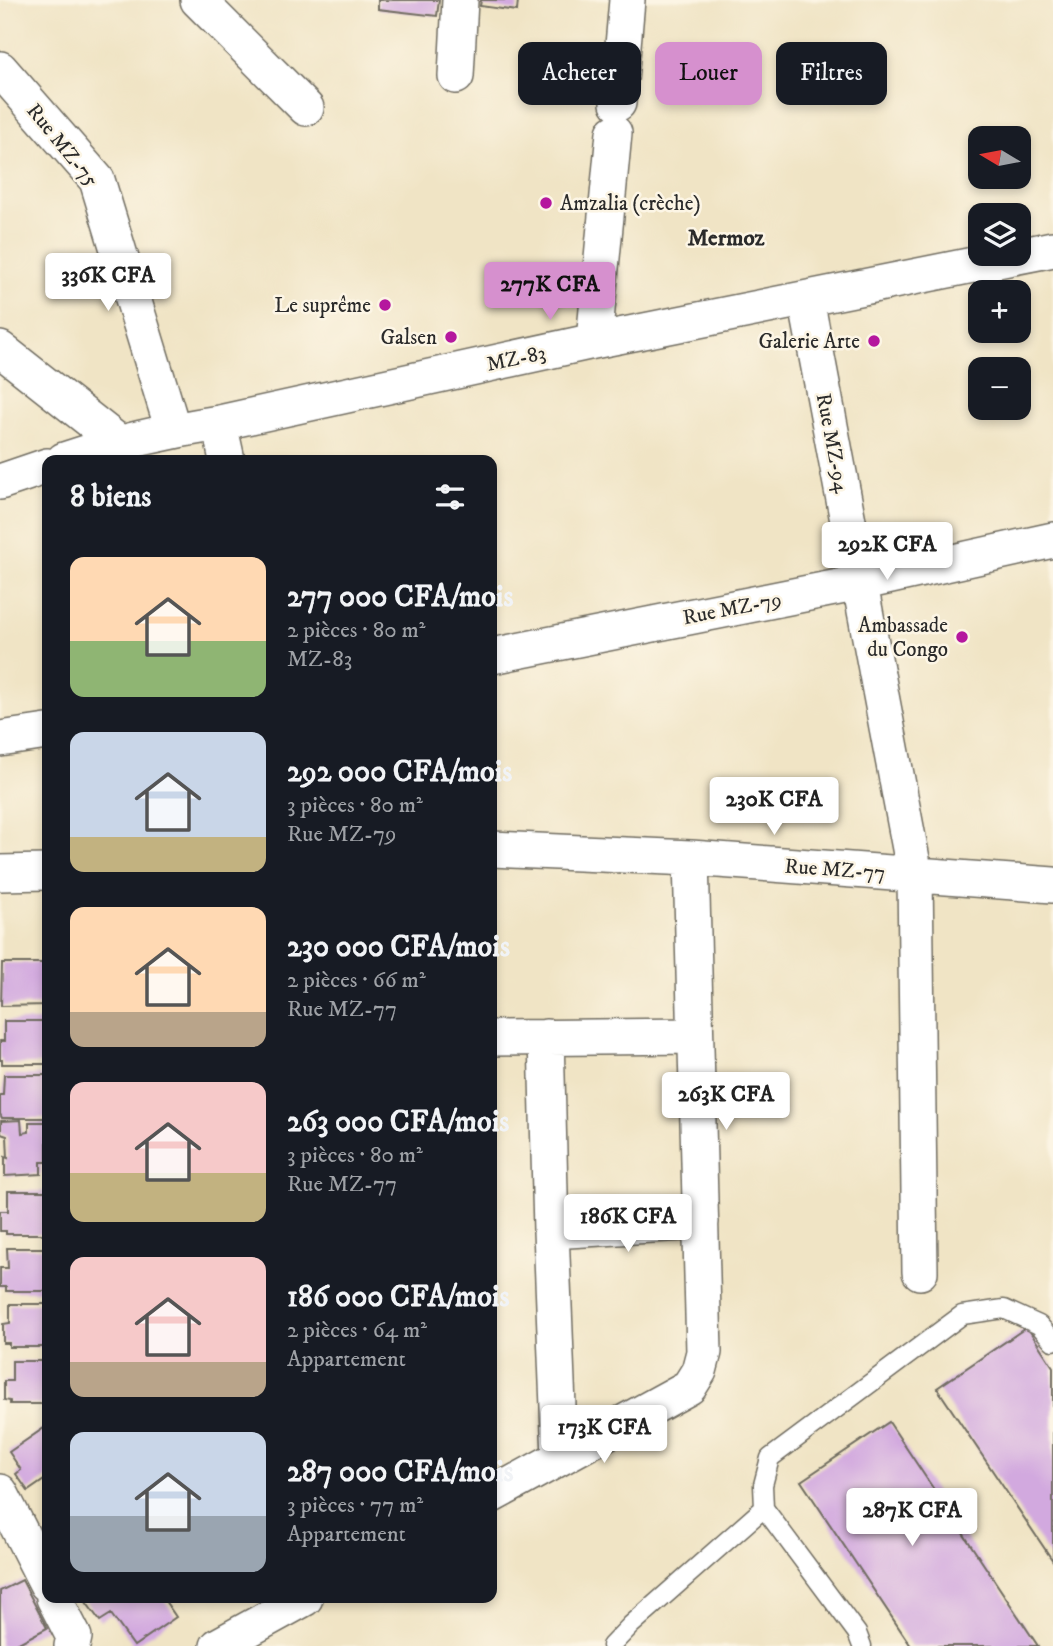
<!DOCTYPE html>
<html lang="fr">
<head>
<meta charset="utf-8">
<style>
	body { margin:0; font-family:"IM FELL DW Pica",serif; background:#242831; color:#f1f3f6; height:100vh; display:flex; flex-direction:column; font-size:26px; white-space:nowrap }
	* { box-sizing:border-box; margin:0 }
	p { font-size:23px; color:#9ea1a6 }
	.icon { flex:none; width:38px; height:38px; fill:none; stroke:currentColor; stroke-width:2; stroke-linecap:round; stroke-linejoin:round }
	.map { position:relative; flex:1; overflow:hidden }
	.panel { position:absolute; left:42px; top:455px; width:455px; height:1148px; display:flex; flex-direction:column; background:#171b24; border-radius:14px; box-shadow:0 4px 10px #0003 }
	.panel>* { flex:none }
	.guide { position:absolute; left:518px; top:42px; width:429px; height:63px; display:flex; gap:14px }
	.needle { width:46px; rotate:280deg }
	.buttons { position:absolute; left:968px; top:126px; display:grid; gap:14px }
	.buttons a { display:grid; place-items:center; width:63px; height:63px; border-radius:14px; background:#171b24; box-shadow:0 4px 10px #0003; font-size:35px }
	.price { position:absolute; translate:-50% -60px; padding:0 16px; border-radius:7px; background:#fff; color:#222; font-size:23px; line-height:46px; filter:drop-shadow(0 2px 4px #0008) }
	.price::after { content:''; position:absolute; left:50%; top:42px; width:21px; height:16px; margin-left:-10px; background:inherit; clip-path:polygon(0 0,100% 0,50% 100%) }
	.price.selected { background:#d690ce; color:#111 }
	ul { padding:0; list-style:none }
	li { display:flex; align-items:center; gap:21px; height:175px; padding:0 28px }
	li span { display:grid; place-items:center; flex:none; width:196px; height:140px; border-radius:14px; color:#555 }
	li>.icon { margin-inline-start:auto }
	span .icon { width:84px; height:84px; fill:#fffc; stroke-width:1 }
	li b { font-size:30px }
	h2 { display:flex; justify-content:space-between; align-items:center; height:84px; padding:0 28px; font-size:30px }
	.chip { padding:0 24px; border-radius:14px; background:#171b24; box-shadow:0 4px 10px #0003; font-size:24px; line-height:63px }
	.chip.selected { background:#d690ce; color:#111 }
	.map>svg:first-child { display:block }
	.building { fill:#d2a9df }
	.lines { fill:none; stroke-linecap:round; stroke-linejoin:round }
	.lane-casing { stroke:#706c61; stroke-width:21 }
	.street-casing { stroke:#706c61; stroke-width:38 }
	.lane { stroke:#fff; stroke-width:18 }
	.street { stroke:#fff; stroke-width:35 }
	.poi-dot { fill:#b5179e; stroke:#fcf5e5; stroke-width:2.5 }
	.labels { text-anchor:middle; stroke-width:5; stroke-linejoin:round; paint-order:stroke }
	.street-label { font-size:21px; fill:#2b2b2b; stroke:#fcf5e5 }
	.poi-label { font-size:21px; fill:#2b2b2b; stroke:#fcf5e5; text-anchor:end }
	.neighbourhood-label { font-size:23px; font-weight:bold; fill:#2b2b2b; stroke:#fcf5e5 }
</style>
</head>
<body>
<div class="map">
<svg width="1053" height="1646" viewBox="0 0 1053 1646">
	<rect width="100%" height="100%" fill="#fcf5e5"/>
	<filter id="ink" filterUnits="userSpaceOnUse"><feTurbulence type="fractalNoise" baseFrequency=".0143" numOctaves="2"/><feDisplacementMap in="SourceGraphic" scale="14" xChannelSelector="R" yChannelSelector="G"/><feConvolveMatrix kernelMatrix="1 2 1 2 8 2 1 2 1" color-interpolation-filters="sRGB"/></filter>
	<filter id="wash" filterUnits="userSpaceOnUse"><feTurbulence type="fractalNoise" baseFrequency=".00686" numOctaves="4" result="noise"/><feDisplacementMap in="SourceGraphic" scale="28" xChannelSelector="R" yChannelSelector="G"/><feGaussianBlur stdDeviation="1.57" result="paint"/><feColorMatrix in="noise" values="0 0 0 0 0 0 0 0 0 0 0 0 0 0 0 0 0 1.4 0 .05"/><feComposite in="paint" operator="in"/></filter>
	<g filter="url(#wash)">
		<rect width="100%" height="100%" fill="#f0e4c5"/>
		<g id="blocks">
			<path class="building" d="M 378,0 L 439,0 L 437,16 L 378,9 Z
				M 481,0 L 518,0 L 517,11 L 480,6 Z
				M 2,963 L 47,963 L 47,1005 L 1,1006 Z
				M 4,1021 L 47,1021 L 47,1064 L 2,1064 L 2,1060 L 0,1060 L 0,1041 L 4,1041 Z
				M 4,1075 L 47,1075 L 47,1118 L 2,1118 L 0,1114 L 0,1095 L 3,1095 Z
				M 21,1120 L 22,1133 L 29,1132 L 29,1122 L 47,1122 L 47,1162 L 41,1162 L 41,1174 L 5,1176 L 5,1157 L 8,1158 L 7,1136 L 1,1134 L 1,1121 Z
				M 8,1191 L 47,1191 L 47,1234 L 6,1234 L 6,1231 L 0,1231 L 0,1211 L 8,1211 Z
				M 7,1248 L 47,1248 L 47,1291 L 6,1291 L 6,1287 L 0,1287 L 0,1268 L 8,1268 Z
				M 10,1304 L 47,1304 L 47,1347 L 9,1347 L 9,1343 L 3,1343 L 3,1324 L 10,1323 Z
				M 1027,1327 L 1053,1367 L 1053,1561 L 937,1388 Z
				M 12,1361 L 47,1361 L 47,1404 L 10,1404 L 10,1401 L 4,1400 L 4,1381 L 12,1381 Z
				M 889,1422 L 1038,1646 L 911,1646 L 801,1481 Z
				M 47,1426 L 47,1478 L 28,1491 L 16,1474 L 21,1470 L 9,1452 Z
				M 22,1580 L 47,1628 L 13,1646 L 0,1646 L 0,1591 Z
				M 83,1598 L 163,1598 L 176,1617 L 134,1646 L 111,1614 L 100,1621 Z"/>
		</g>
	</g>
	<g filter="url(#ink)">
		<use href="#blocks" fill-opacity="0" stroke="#706c61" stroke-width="2"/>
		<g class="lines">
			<g class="lane-casing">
				<path id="lane" d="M 611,1646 L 631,1625 L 764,1508
					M 862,1646 L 857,1633 L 764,1508 L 763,1485 L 770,1458 L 962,1315 L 1004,1309 L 1039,1325 L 1053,1341"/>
			</g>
			<g class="street-casing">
				<path id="street" d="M 198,0 L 306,108
					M 0,69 L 97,180 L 173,430
					M 456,76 L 460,0
					M 618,103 L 627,0
					M 806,299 L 915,875 L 920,1272
					M 594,341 L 614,133
					M 0,349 L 118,442
					M 219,423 L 227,460
					M 64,460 C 115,443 166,431 219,423 L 594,341 L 1053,249
					M 0,482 L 47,466
					M 492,656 L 859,583 L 1053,540
					M 0,739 L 47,732
					M 492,849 L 691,858 L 1053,885
					M 0,873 L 47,872
					M 546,1037 L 551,1231 L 560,1457
					M 492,1038 L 695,1036
					M 551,1231 L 701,1222
					M 0,1492 L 47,1584
					M 492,1495 L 689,1387 L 699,1371 L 704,1352 L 691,858
					M 54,1598 L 74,1637 L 72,1646
					M 218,1646 L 305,1598"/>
			</g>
			<use href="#lane" class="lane"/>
			<use href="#street" class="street"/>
		</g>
	</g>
	<g class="poi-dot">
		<circle cx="546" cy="203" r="7"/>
		<circle cx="385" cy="305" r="7"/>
		<circle cx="451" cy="337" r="7"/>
		<circle cx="874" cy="341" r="7"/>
		<circle cx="962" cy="637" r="7"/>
	</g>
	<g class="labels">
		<g class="street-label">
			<text transform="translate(63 145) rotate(51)" y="7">Rue MZ-75</text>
			<text transform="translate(516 358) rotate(-12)" y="7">MZ-83</text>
			<text transform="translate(833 443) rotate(79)" y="7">Rue MZ-94</text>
			<text transform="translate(732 608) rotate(-11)" y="7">Rue MZ-79</text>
			<text transform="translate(835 869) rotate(4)" y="7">Rue MZ-77</text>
		</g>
		<g class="poi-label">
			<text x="560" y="210" text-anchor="start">Amzalia (crèche)</text>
			<text x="371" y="312">Le suprême</text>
			<text x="437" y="344">Galsen</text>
			<text x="860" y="348">Galerie Arte</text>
			<text x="948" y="632">Ambassade<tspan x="948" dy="24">du Congo</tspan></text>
		</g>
		<g class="neighbourhood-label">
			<text x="726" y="245">Mermoz</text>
		</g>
	</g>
</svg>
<div class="buttons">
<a><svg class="needle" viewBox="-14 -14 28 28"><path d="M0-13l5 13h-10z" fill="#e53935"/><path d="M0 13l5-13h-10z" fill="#9ea1a6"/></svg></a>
<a><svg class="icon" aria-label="layers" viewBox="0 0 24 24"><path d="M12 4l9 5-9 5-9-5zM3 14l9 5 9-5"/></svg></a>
<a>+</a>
<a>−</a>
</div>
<b class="price" style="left:108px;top:313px">336K CFA</b>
<b class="price selected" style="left:550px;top:322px">277K CFA</b>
<b class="price" style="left:887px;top:582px">292K CFA</b>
<b class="price" style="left:774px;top:837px">230K CFA</b>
<b class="price" style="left:726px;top:1132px">263K CFA</b>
<b class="price" style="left:628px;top:1254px">186K CFA</b>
<b class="price" style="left:604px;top:1465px">173K CFA</b>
<b class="price" style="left:912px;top:1548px">287K CFA</b>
<div class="guide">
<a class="chip">Acheter</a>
<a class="chip selected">Louer</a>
<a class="chip">Filtres</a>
</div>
<section class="panel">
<h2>8 biens<svg class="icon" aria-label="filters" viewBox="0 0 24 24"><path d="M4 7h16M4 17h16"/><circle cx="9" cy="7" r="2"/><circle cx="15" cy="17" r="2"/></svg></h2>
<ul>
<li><span style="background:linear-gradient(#ffd9b3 60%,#8fb573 0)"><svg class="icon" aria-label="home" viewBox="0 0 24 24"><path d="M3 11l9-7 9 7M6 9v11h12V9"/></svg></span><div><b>277 000 CFA/mois</b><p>2 pièces · 80 m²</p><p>MZ-83</p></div></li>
<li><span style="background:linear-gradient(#c9d6e8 75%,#c2b280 0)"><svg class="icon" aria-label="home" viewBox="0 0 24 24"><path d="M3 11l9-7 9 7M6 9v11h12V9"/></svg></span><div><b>292 000 CFA/mois</b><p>3 pièces · 80 m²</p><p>Rue MZ-79</p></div></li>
<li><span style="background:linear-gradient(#ffd9b3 75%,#b9a48a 0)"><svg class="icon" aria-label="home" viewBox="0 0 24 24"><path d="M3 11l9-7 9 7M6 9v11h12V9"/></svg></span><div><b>230 000 CFA/mois</b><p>2 pièces · 66 m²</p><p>Rue MZ-77</p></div></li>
<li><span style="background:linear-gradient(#f6c9c9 65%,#c2b280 0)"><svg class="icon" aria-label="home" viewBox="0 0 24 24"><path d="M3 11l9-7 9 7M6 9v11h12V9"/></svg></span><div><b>263 000 CFA/mois</b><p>3 pièces · 80 m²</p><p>Rue MZ-77</p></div></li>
<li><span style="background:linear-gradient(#f6c9c9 75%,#b9a48a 0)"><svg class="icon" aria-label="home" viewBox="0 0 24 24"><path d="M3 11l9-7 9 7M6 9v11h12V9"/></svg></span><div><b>186 000 CFA/mois</b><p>2 pièces · 64 m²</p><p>Appartement</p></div></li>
<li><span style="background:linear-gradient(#c9d6e8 60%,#9aa5b1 0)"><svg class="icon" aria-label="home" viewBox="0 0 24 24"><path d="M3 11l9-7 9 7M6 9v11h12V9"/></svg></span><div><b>287 000 CFA/mois</b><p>3 pièces · 77 m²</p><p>Appartement</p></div></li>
</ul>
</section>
</div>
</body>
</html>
